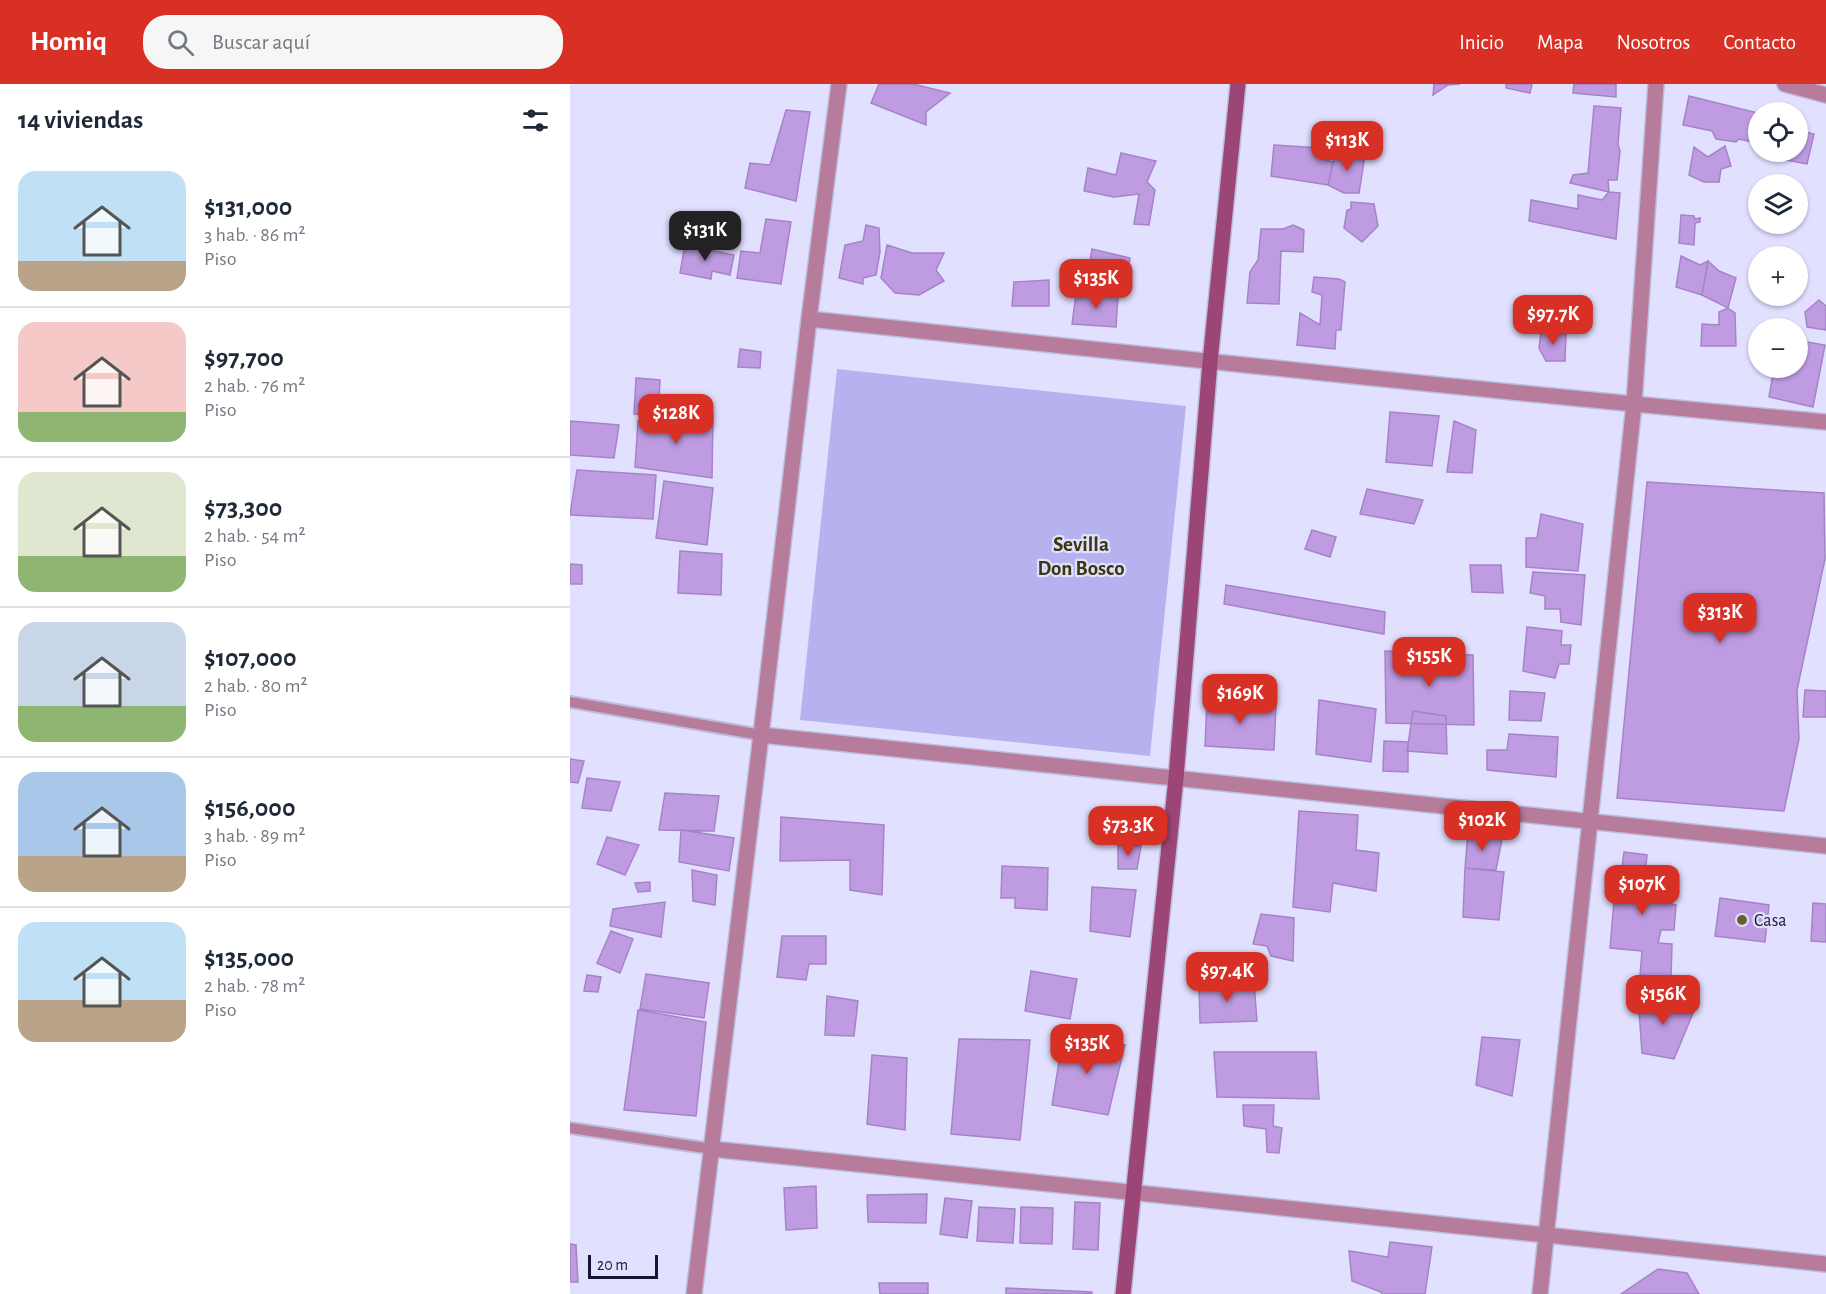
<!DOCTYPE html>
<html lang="es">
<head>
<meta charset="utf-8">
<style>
	body { margin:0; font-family:"Alegreya Sans",sans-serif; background:#f6f6f7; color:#1f2937; height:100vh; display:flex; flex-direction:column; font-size:22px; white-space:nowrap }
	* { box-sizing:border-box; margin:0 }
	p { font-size:20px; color:#747a83 }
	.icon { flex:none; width:33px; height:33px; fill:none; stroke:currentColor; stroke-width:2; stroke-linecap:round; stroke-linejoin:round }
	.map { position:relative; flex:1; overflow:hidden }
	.panel { display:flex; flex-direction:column; background:#fff; width:570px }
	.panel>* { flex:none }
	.tools { position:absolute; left:1178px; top:18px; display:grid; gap:12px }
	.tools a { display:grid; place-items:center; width:60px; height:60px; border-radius:50%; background:#fff; box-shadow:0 2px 4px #0004; font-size:30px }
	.scale { position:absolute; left:18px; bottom:15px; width:70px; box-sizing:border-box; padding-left:6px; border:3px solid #191631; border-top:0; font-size:16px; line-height:21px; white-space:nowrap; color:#191631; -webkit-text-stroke:4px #e1e0ff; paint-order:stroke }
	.price { position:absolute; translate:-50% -51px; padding:0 14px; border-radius:12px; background:#d93025; color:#fff; font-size:20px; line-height:39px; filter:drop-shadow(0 2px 3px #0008) }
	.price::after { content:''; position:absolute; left:50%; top:36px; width:18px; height:14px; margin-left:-9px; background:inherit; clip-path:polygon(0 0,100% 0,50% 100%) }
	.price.on { background:#222; color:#fff }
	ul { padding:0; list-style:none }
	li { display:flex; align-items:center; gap:18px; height:150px; padding:0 18px }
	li+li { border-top:2px solid #e0e1e3 }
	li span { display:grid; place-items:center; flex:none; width:168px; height:120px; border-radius:18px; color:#555 }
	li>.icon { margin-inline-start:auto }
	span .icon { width:72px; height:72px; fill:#fffc; stroke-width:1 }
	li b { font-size:26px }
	h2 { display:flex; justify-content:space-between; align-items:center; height:72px; padding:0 18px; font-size:26px }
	header { display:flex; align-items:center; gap:36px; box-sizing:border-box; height:84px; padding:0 30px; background:#d93025; color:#fff }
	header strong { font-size:28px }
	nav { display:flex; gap:33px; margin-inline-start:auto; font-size:21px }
	.search { width:420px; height:54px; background:#f6f6f7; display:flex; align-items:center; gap:15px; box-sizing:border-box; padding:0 21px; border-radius:24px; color:#747a83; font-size:22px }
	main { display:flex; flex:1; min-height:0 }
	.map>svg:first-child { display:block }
	.green { fill:#b6b2ef }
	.building { fill:#bf9ce2; stroke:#a683c8; stroke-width:1.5 }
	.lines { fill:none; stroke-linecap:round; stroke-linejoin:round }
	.lane-casing { stroke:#bdbcda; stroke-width:14 }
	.street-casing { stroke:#bdbcda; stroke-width:18 }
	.secondary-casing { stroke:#bdbcda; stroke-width:18 }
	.lane { stroke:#b77b9b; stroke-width:10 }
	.street { stroke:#b77b9b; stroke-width:15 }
	.secondary { stroke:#9c4678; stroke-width:15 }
	.poi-dot { fill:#63612d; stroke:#e1e0ff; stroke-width:2 }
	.labels { text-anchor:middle; stroke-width:4.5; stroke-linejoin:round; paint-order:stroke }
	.poi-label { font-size:18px; fill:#191631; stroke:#e1e0ff; text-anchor:start }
	.quarter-label { font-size:21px; font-weight:bold; fill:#3a380e; stroke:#e1e0ff }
</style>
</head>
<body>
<header>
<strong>Homiq</strong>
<div class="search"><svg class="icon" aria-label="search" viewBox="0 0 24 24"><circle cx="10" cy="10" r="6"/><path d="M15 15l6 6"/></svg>Buscar aquí</div>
<nav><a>Inicio</a><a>Mapa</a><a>Nosotros</a><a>Contacto</a></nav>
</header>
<main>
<section class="panel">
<h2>14 viviendas<svg class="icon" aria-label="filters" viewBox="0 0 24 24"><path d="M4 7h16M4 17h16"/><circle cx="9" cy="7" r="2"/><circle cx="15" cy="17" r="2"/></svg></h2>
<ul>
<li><span style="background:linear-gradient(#bfe0f5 75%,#b9a48a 0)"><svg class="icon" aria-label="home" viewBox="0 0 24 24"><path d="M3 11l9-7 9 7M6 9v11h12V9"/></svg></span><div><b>$131,000</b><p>3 hab. · 86 m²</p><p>Piso</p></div></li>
<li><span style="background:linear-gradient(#f6c9c9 75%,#8fb573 0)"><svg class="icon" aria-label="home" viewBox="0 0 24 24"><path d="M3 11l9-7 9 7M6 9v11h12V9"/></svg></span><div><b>$97,700</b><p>2 hab. · 76 m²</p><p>Piso</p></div></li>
<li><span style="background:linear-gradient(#dfe7d0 70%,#8fb573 0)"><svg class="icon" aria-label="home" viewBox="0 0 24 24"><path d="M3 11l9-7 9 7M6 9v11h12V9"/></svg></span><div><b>$73,300</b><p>2 hab. · 54 m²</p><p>Piso</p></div></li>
<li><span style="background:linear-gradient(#c9d6e8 70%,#8fb573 0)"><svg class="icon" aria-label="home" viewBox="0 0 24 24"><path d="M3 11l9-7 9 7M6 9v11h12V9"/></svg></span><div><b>$107,000</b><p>2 hab. · 80 m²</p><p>Piso</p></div></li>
<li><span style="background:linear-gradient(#a9c7e8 70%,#b9a48a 0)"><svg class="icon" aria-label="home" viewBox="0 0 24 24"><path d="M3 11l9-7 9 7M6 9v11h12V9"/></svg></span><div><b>$156,000</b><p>3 hab. · 89 m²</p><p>Piso</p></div></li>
<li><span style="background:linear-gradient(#bfe0f5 65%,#b9a48a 0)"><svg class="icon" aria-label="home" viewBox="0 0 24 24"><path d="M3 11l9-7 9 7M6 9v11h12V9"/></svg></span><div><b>$135,000</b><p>2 hab. · 78 m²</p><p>Piso</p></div></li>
</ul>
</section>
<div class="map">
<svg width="1256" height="1210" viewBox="0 0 1256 1210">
	<rect width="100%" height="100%" fill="#e1e0ff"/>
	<path class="green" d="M 267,285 L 616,322 L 580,672 L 230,636 Z"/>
	<path class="building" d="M 309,0 L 343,0 L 380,9 L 356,28 L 356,41 L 301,19 Z
		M 864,0 L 890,0 L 878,1 L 863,11 Z
		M 936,0 L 962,0 L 960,9 L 936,4 Z
		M 1004,0 L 1046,0 L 1046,13 L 1003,9 Z
		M 1119,12 L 1188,29 L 1187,59 L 1169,55 L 1166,58 L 1146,55 L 1142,47 L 1113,41 Z
		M 1024,22 L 1051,24 L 1048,60 L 1050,67 L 1047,96 L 1038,96 L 1039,108 L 1000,99 L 1003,91 L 1018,89 Z
		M 216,26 L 240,28 L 226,117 L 175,104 L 180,79 L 200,81 Z
		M 1227,46 L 1244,50 L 1237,80 L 1195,72 L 1195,68 L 1227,68 Z
		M 704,61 L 751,64 L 752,75 L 763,78 L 758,101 L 701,92 Z
		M 1155,62 L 1161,82 L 1151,85 L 1149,98 L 1134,98 L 1119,91 L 1124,63 L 1138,73 Z
		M 766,67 L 795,71 L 789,109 L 774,109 L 758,101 Z
		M 551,69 L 586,77 L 577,98 L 585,106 L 579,141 L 564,140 L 569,110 L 544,113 L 514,107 L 518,84 L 546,91 Z
		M 1039,108 L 1050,109 L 1046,155 L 959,137 L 961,116 L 1008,125 L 1008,111 L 1032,116 Z
		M 781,118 L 804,120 L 808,142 L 792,158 L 774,144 L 777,126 L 781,125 Z
		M 1111,131 L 1124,132 L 1125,135 L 1130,134 L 1130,138 L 1125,139 L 1124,161 L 1109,159 Z
		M 196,135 L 221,138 L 211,200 L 167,194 L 171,167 L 190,169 Z
		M 296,141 L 309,144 L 310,168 L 306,191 L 293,194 L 293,200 L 269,194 L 275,161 L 293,157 Z
		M 723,141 L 734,146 L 733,168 L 711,167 L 709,220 L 677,219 L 680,188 L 688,176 L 691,145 L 713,145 Z
		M 115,161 L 164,171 L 160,191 L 142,187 L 141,195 L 110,189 Z
		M 317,161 L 342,169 L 374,169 L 366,186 L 374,197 L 349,211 L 325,209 L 311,194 Z
		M 522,165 L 560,174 L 554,204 L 517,194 Z
		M 1111,172 L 1130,181 L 1138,177 L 1132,211 L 1106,203 Z
		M 1138,177 L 1149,187 L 1166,194 L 1158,224 L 1132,211 Z
		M 744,193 L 769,195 L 775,198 L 771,246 L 766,246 L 765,265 L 727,261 L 730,229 L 750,241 L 752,211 L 742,208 Z
		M 479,196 L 479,222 L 442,222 L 444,198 Z
		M 506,210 L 548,212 L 546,243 L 502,240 Z
		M 1249,216 L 1256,222 L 1256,246 L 1237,243 L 1235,228 Z
		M 1158,224 L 1165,229 L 1166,262 L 1131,262 L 1132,240 L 1149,241 L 1149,228 Z
		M 971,248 L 996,250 L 995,277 L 976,277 L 969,264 Z
		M 1237,258 L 1255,261 L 1243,323 L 1199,313 L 1204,284 L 1227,284 L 1227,268 L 1236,269 Z
		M 170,265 L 191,268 L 190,284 L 168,283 Z
		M 66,294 L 90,296 L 88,332 L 64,330 Z
		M 820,328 L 869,332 L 862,382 L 816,378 Z
		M 143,331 L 142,394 L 65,383 L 68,337 Z
		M 0,337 L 49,341 L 44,374 L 0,371 Z
		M 884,337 L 906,346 L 902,389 L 877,388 Z
		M 7,386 L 86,391 L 83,435 L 0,431 Z
		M 94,397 L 143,404 L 137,461 L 86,454 Z
		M 1077,398 L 1254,409 L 1255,475 L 1227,606 L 1229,655 L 1214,727 L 1047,714 Z
		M 797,405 L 853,416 L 844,440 L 790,430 Z
		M 971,430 L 1013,440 L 1008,487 L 956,483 L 956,454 L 967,454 Z
		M 742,446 L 766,453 L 760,473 L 735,465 Z
		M 110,467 L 152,470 L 151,511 L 108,509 Z
		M 0,480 L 12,481 L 12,500 L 0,500 Z
		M 900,481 L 931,481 L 933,509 L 902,508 Z
		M 963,488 L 1015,491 L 1011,541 L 991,538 L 990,525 L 975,525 L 975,512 L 960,509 Z
		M 656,501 L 815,528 L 814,550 L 654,520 Z
		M 957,543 L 992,547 L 991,561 L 1001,561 L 999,580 L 989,580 L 985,594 L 953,587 Z
		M 815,567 L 903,571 L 904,641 L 816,639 Z
		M 1235,606 L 1256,607 L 1256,633 L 1233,633 Z
		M 940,607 L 975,609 L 971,637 L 939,636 Z
		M 637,616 L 706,620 L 704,666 L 635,662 Z
		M 749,616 L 806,625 L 801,678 L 746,670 Z
		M 843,627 L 876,632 L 877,670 L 837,667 Z
		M 939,650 L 988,653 L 986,693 L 917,686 L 917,666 L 937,666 Z
		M 814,657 L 838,658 L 838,688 L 813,687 Z
		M 0,675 L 14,677 L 8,699 L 0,698 Z
		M 17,694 L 50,698 L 41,727 L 12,724 Z
		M 95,709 L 149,712 L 144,747 L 89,746 Z
		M 729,727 L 788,731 L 786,766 L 809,769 L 806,807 L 763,799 L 760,828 L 723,823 Z
		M 211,733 L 314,741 L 312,811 L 280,806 L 280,776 L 210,777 Z
		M 111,746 L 164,754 L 159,787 L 109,778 Z
		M 898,749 L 932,755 L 926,786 L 895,784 Z
		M 37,753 L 69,761 L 55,791 L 27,780 Z
		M 548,761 L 571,762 L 567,785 L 548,785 Z
		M 1054,768 L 1077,771 L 1075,791 L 1093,794 L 1092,817 L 1106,821 L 1104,846 L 1091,846 L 1088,859 L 1102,860 L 1101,894 L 1070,891 L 1072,867 L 1040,864 L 1047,782 L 1052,783 Z
		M 432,782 L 478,784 L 477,826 L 445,824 L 445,814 L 431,814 Z
		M 895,784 L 934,788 L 929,836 L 893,833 Z
		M 122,786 L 147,791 L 145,821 L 123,817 Z
		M 80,798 L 80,807 L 68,808 L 65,799 Z
		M 522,803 L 566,806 L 560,853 L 520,847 Z
		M 1150,814 L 1199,821 L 1195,858 L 1145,852 Z
		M 95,818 L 91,853 L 40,842 L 43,825 Z
		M 1243,819 L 1256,820 L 1256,858 L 1241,857 Z
		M 691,830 L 724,834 L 723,877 L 701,872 L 697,862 L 683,860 Z
		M 41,847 L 63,855 L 50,889 L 27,879 Z
		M 212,852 L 256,852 L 256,880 L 239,880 L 236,896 L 207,893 Z
		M 461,887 L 507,895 L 500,935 L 455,927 Z
		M 76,890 L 139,899 L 134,934 L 70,925 Z
		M 17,891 L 31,893 L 28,908 L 14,907 Z
		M 684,899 L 687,937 L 630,939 L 629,900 Z
		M 257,912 L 288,917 L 284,952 L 255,951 Z
		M 1068,912 L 1126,922 L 1104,975 L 1072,969 Z
		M 68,926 L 136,938 L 126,1032 L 54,1026 Z
		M 493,953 L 555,961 L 538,1031 L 482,1021 Z
		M 912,953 L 950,956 L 942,1012 L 906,1001 Z
		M 389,955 L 460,956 L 450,1056 L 381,1050 Z
		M 644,968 L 746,968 L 749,1015 L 647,1013 Z
		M 302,971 L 337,974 L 335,1046 L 297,1040 Z
		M 673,1021 L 704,1021 L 703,1042 L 712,1044 L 709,1069 L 697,1068 L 696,1045 L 674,1042 Z
		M 246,1102 L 247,1144 L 216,1146 L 214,1104 Z
		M 357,1110 L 356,1139 L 298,1138 L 297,1111 Z
		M 375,1114 L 402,1117 L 397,1154 L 370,1150 Z
		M 505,1118 L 530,1119 L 528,1166 L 503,1165 Z
		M 409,1123 L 445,1125 L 443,1159 L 407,1157 Z
		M 451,1123 L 483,1124 L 482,1160 L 450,1159 Z
		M 820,1158 L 862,1163 L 855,1210 L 812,1210 L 811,1208 L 782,1197 L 779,1167 L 818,1173 Z
		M 0,1160 L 6,1161 L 8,1198 L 0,1198 Z
		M 1088,1185 L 1117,1189 L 1129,1210 L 1051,1210 Z
		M 309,1199 L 358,1199 L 358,1210 L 310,1210 Z
		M 436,1204 L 522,1208 L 522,1210 L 436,1210 Z"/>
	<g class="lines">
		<g class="lane-casing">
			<path id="lane" d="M 0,618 L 191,651
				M 0,1044 L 142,1065"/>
		</g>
		<g class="street-casing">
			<path id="street" d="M 1215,0 L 1256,11
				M 239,235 C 577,271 916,307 1256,338
				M 191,651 L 1256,762
				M 142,1065 L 1256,1180
				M 124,1210 L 191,651 L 239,235 L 269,0
				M 970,1210 L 1064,320 L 1086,0"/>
		</g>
		<g class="secondary-casing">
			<path id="secondary" d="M 553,1210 L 606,694 L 640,278 L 668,0"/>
		</g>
		<use href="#lane" class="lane"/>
		<use href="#street" class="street"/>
		<use href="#secondary" class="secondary"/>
	</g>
	<circle class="poi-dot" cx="1172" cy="836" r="6"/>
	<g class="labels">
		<g class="poi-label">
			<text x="1184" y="842">Casa</text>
		</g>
		<g class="quarter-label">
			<text x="511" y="467">Sevilla<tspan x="511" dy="24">Don Bosco</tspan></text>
		</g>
	</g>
</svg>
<div class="tools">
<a><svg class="icon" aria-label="locate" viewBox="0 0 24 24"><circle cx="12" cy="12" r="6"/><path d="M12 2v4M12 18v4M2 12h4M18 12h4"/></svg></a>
<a><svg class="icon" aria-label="layers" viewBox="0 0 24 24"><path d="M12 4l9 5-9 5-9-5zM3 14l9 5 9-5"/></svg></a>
<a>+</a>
<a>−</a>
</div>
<div class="scale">20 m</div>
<b class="price" style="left:777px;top:88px">$113K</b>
<b class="price on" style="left:135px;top:178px">$131K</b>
<b class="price" style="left:526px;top:226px">$135K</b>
<b class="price" style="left:983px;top:262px">$97.7K</b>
<b class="price" style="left:106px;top:361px">$128K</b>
<b class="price" style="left:1150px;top:560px">$313K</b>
<b class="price" style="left:859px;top:604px">$155K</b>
<b class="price" style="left:670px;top:641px">$169K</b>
<b class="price" style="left:912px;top:768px">$102K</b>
<b class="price" style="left:558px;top:773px">$73.3K</b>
<b class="price" style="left:1072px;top:832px">$107K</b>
<b class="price" style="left:657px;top:919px">$97.4K</b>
<b class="price" style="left:1093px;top:942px">$156K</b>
<b class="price" style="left:517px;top:991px">$135K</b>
</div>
</main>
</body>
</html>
